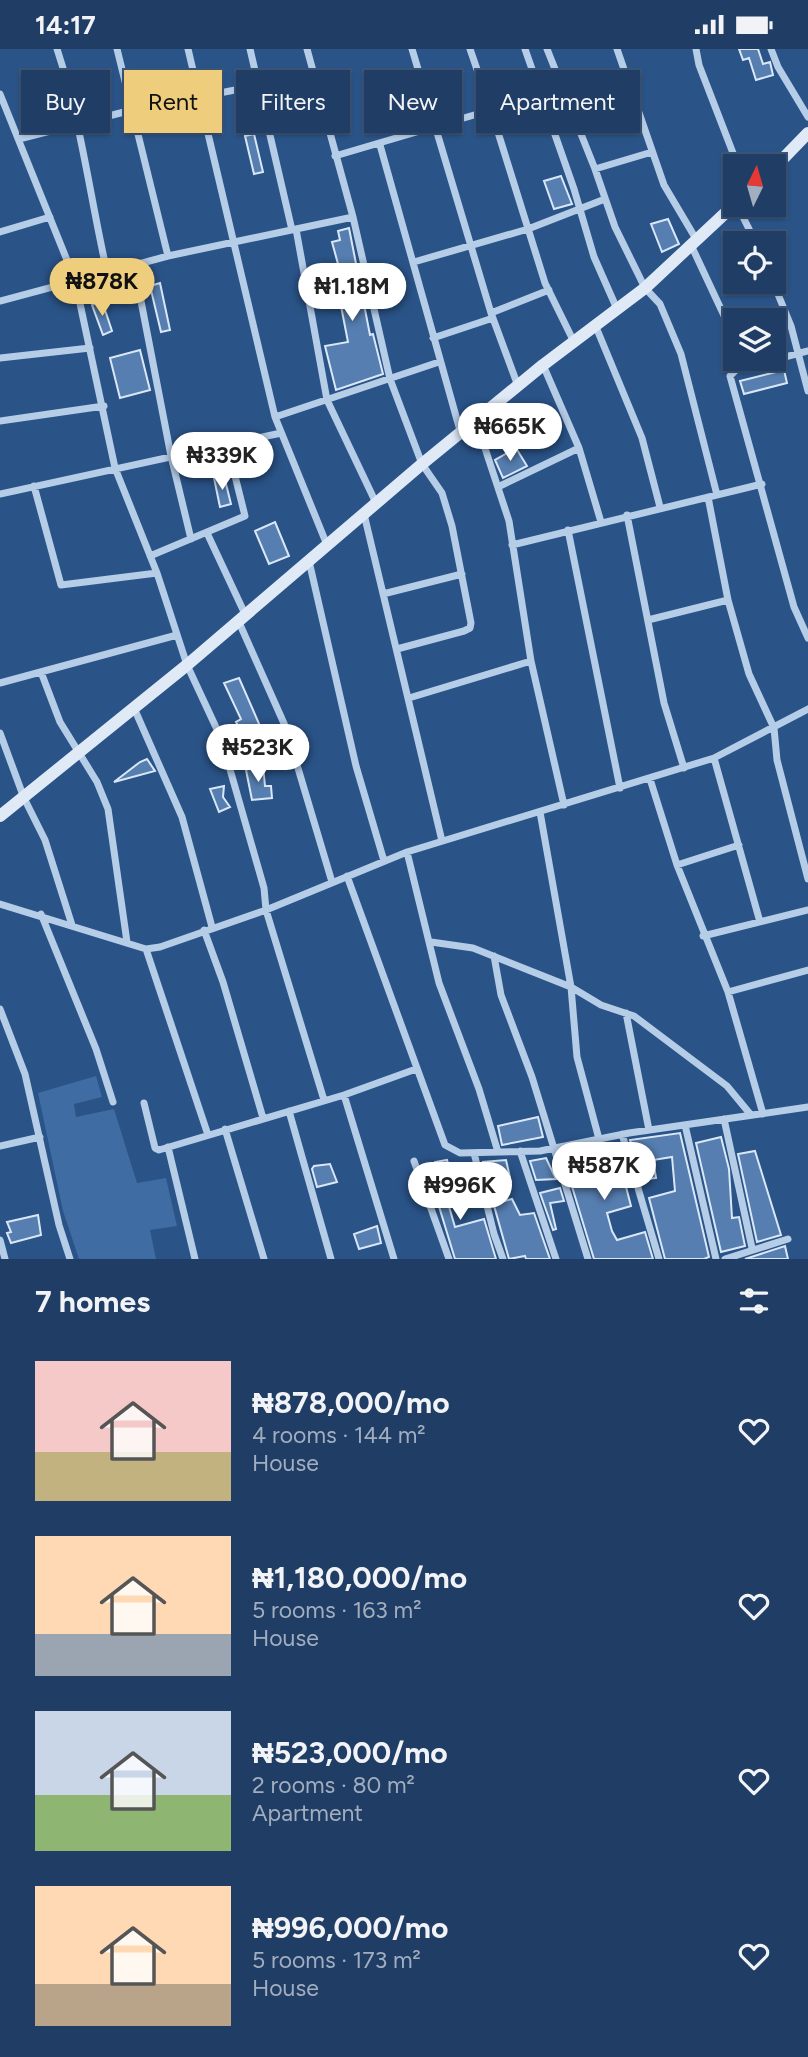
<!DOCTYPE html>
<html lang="en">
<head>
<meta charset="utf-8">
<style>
	body { margin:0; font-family:Figtree,sans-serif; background:#2d496e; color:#f1f3f6; height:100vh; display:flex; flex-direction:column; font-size:26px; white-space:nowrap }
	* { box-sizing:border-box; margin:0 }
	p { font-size:23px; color:#a2aebf }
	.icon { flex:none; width:38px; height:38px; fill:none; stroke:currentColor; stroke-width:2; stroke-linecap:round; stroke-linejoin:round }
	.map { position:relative; height:1210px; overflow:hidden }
	.side { display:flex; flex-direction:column; background:#203e65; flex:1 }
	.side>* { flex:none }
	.guide { position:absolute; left:21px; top:21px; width:766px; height:63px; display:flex; gap:14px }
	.needle { width:46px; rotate:5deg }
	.buttons { position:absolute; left:723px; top:105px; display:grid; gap:14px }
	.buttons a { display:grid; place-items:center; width:63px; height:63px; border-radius:0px; background:#203e65; box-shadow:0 2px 5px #0004,0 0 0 2px #3d5779; font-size:35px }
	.price { position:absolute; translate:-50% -60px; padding:0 16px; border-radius:24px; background:#fff; color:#222; font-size:23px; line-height:46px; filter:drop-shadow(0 2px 4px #0008) }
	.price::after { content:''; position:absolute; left:50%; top:42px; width:21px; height:16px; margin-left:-10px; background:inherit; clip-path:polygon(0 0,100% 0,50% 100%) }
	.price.active { background:#eece7d; color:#111 }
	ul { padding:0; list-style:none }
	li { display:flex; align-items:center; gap:21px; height:175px; padding:0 35px }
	li span { display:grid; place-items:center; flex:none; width:196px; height:140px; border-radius:0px; color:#555 }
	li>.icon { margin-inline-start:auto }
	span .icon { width:84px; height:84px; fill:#fffc; stroke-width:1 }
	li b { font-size:30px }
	h2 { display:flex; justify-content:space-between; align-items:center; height:84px; padding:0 35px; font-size:30px }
	.tag { padding:0 24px; border-radius:0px; background:#203e65; box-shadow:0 2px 5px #0004,0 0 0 2px #3d5779; font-size:24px; line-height:63px }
	.tag.active { background:#eece7d; color:#111 }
	.status { display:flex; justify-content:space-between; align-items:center; height:49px; padding:0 35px; background:#203e65; direction:ltr }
	.status svg { height:19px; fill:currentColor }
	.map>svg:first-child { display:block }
	.green { fill:#3f6ca3 }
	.building { fill:#567eb0; stroke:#d9e7f6; stroke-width:2 }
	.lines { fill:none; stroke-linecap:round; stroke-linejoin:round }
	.street { stroke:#b6cde8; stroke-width:7 }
	.secondary { stroke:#e0eaf7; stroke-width:12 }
</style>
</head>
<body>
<div class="status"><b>14:17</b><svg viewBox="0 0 49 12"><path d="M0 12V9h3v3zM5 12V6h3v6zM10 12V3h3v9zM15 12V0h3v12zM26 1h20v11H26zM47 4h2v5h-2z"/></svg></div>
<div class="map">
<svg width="808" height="1210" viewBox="0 0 808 1210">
	<rect width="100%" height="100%" fill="#2a5387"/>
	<path class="green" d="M 96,1027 L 102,1048 L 74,1055 L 76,1068 L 114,1060 L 137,1134 L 166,1129 L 177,1177 L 150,1181 L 156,1210 L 79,1210 L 63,1162 L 38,1044 Z"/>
	<path class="building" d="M 739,0 L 758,0 L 763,15 L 770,13 L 773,26 L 756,31 L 749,9 L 743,11 Z
		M 302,31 L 308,50 L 290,54 L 287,35 Z
		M 254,85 L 263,123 L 254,125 L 245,87 Z
		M 561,127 L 572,155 L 554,160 L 544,132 Z
		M 668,170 L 679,195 L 662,203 L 651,175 Z
		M 349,179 L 370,286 L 373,285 L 383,325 L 336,341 L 325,297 L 348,293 L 333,216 L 338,215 L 332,193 L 340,191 L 338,182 Z
		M 160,234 L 170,281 L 161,283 L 150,237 Z
		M 102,252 L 112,282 L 103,286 L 92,256 Z
		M 140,301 L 150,341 L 120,349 L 110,309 Z
		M 784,321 L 787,334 L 744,345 L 740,332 Z
		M 516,399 L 527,417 L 503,429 L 495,411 Z
		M 224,427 L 231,455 L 220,458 L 214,429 Z
		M 275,473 L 289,507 L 269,515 L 255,482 Z
		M 239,629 L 260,677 L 263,689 L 246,693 L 236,673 L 241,670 L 224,634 Z
		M 147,710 L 155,722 L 114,733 L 140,713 Z
		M 257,716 L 263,716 L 265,737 L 271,737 L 272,749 L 252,751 L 246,721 Z
		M 224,737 L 223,748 L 230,758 L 219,763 L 210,740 Z
		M 538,1068 L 543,1088 L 502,1096 L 498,1077 Z
		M 680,1084 L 709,1208 L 704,1210 L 665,1210 L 649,1149 L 675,1142 L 672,1108 L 653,1111 L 656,1129 L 642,1131 L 630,1091 Z
		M 721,1088 L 729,1120 L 732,1169 L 739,1168 L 745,1197 L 721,1203 L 696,1094 Z
		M 619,1095 L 630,1133 L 625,1134 L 631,1157 L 607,1164 L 612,1182 L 617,1191 L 645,1183 L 653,1210 L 594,1210 L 563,1108 Z
		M 755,1102 L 781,1186 L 757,1193 L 738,1105 Z
		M 546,1109 L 556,1130 L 536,1131 L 530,1112 Z
		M 447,1111 L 454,1133 L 443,1137 L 455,1178 L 484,1170 L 496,1210 L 455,1210 L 434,1141 L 431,1141 L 427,1130 L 435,1128 L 435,1113 Z
		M 506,1111 L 511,1133 L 488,1135 L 483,1113 Z
		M 330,1115 L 337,1133 L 317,1138 L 312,1120 L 314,1117 Z
		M 560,1139 L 564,1152 L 550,1154 L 556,1180 L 553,1181 L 540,1144 Z
		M 491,1146 L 497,1154 L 512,1150 L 520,1166 L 534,1164 L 550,1210 L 526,1210 L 525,1207 L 509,1210 Z
		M 38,1166 L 41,1186 L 11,1194 L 7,1184 L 11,1183 L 7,1173 Z
		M 377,1177 L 381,1194 L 359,1200 L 354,1185 Z
		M 785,1197 L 788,1210 L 745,1210 Z"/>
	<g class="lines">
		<path class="street" d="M 57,0 C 81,72 90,148 107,223
			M 117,0 L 168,207
			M 188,0 L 275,368 L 327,496
			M 250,0 L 292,181
			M 307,0 L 353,168 L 390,330 L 422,415 L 442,444 L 452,477 L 471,574 L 470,579 L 464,582 L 397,600
			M 412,0 L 491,264 L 518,337
			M 470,0 L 491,61
			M 525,0 L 574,140 L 594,208 L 617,260
			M 547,0 L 595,120 L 615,178 L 645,239 L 660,255 L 681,305 L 717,446
			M 617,0 L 664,136 L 696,190
			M 696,0 L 699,16 L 738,117
			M 771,0 L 778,18 L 808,68
			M 0,45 L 75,231 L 115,419 L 157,524 L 187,616 L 221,689 L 264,839 L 266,861 L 324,1051
			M 19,90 L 132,61 L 256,37 L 314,22
			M 380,96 L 461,385
			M 335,107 L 491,61 L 545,234 L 574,293
			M 595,120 L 652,103
			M 737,156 L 756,194
			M 296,180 L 327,351 L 376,454
			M 0,183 L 50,168
			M 691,196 L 735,290
			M 414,213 L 528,180 L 605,150
			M 134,216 L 171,407 L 191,490
			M 773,233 L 791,277 L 808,342
			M 0,252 L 168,207 L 353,168
			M 491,264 L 549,241
			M 596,278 L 642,389 L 660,458
			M 433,289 L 493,269
			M 808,302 L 736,321 L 730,327 L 794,558 L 808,589
			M 0,309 L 90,299
			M 543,316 L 579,399 L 601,473
			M 275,368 L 439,313
			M 0,372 L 104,357
			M 476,372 L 509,472 L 531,612 L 564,756
			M 34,437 L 61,536 L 157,524
			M 500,437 L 579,399
			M 0,445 L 281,384
			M 708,448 L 728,551 L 749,625 L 774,679 L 777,711 L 808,830
			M 364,465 L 442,792
			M 627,466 L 664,654 L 684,719
			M 568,481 L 620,739
			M 207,484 L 245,565
			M 512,496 L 762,435
			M 150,507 L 245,467 L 227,395
			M 309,512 L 356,717 L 384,812
			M 383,545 L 462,525
			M 238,571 L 286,679 L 332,833
			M 648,571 L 728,551
			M 41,623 L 60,673 L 97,733 L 108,760 L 127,893
			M 0,634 L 177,586
			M 409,649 L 531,612
			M 134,659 L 182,768 L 212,878
			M 0,684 L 24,749 L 45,791 L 72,876
			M 714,709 L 760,873
			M 650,730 L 677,816 L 728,943 L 763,1065
			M 540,763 L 571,938 L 577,1008 L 599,1090
			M 407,803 L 439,934 L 479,1040 L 498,1103
			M 677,816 L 739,796
			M 347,827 L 445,1096 L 460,1104 L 540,1102 L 629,1084 L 808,1058
			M 0,855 L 146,900 L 160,898 L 266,861 L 407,803 L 714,709 L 808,660
			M 41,865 L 96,1000 L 113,1053
			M 204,881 L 223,933 L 263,1069
			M 703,887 L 808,861
			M 431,893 L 473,899 L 571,938 L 601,956 L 634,967 L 727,1037 L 751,1066
			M 146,900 L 208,1086
			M 494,907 L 501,946 L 532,1028 L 588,1210
			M 728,943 L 808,921
			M 0,960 L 25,1025 L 59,1176 L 70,1210
			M 626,964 L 649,1081
			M 344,1046 L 394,1210
			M 144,1054 L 155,1099 L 159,1101 L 344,1046 L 416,1020
			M 289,1062 L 331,1210
			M 724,1070 L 752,1199
			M 685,1076 L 716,1210
			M 225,1080 L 264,1210
			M 622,1085 L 659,1210
			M 0,1097 L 40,1088
			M 168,1098 L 195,1210
			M 520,1102 L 556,1210
			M 474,1104 L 494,1185 L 503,1210
			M 414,1112 L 449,1210
			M 0,1191 L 5,1210
			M 725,1210 L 788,1190"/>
		<path class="secondary" d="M 774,119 L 808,84
			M 0,767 L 187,616 L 422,415 L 543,316 L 645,239 L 735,155"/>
	</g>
</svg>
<div class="buttons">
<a><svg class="needle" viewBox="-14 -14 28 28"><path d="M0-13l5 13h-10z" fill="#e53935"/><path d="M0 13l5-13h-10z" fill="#a2aebf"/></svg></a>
<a><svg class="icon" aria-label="locate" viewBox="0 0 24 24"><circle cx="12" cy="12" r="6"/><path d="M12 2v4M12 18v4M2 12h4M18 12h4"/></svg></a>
<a><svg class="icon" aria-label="layers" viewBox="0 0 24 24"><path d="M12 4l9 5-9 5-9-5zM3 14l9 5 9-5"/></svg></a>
</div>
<b class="price active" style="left:102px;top:269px">₦878K</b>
<b class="price" style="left:352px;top:274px">₦1.18M</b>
<b class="price" style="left:510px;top:414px">₦665K</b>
<b class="price" style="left:222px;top:443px">₦339K</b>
<b class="price" style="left:258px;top:735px">₦523K</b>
<b class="price" style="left:604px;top:1153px">₦587K</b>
<b class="price" style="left:460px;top:1173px">₦996K</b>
<div class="guide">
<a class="tag">Buy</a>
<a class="tag active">Rent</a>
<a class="tag">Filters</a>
<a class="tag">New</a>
<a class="tag">Apartment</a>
</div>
</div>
<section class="side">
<h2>7 homes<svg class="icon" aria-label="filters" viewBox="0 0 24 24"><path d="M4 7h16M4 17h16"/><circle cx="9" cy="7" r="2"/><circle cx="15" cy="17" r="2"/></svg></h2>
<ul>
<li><span style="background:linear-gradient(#f6c9c9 65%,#c2b280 0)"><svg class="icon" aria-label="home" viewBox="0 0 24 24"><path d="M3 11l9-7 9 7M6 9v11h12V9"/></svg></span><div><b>₦878,000/mo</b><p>4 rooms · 144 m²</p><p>House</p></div><svg class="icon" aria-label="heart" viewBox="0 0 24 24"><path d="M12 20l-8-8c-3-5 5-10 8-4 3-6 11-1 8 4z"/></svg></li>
<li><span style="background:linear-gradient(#ffd9b3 70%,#9aa5b1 0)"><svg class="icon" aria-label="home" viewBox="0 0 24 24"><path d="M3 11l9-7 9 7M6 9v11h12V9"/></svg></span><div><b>₦1,180,000/mo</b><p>5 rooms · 163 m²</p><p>House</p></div><svg class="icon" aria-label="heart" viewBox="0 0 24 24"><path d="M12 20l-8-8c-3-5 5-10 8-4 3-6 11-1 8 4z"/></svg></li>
<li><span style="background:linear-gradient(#c9d6e8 60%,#8fb573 0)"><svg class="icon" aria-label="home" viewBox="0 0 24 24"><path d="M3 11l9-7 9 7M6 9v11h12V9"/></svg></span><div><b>₦523,000/mo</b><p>2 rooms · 80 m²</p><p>Apartment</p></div><svg class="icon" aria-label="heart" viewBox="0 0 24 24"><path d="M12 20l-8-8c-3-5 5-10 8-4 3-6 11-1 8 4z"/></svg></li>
<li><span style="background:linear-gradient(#ffd9b3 70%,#b9a48a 0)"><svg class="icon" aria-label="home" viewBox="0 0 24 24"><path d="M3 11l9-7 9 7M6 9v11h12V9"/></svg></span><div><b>₦996,000/mo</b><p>5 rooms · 173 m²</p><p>House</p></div><svg class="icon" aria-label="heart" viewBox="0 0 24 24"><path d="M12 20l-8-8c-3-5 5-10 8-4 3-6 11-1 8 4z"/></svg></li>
</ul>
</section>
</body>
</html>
